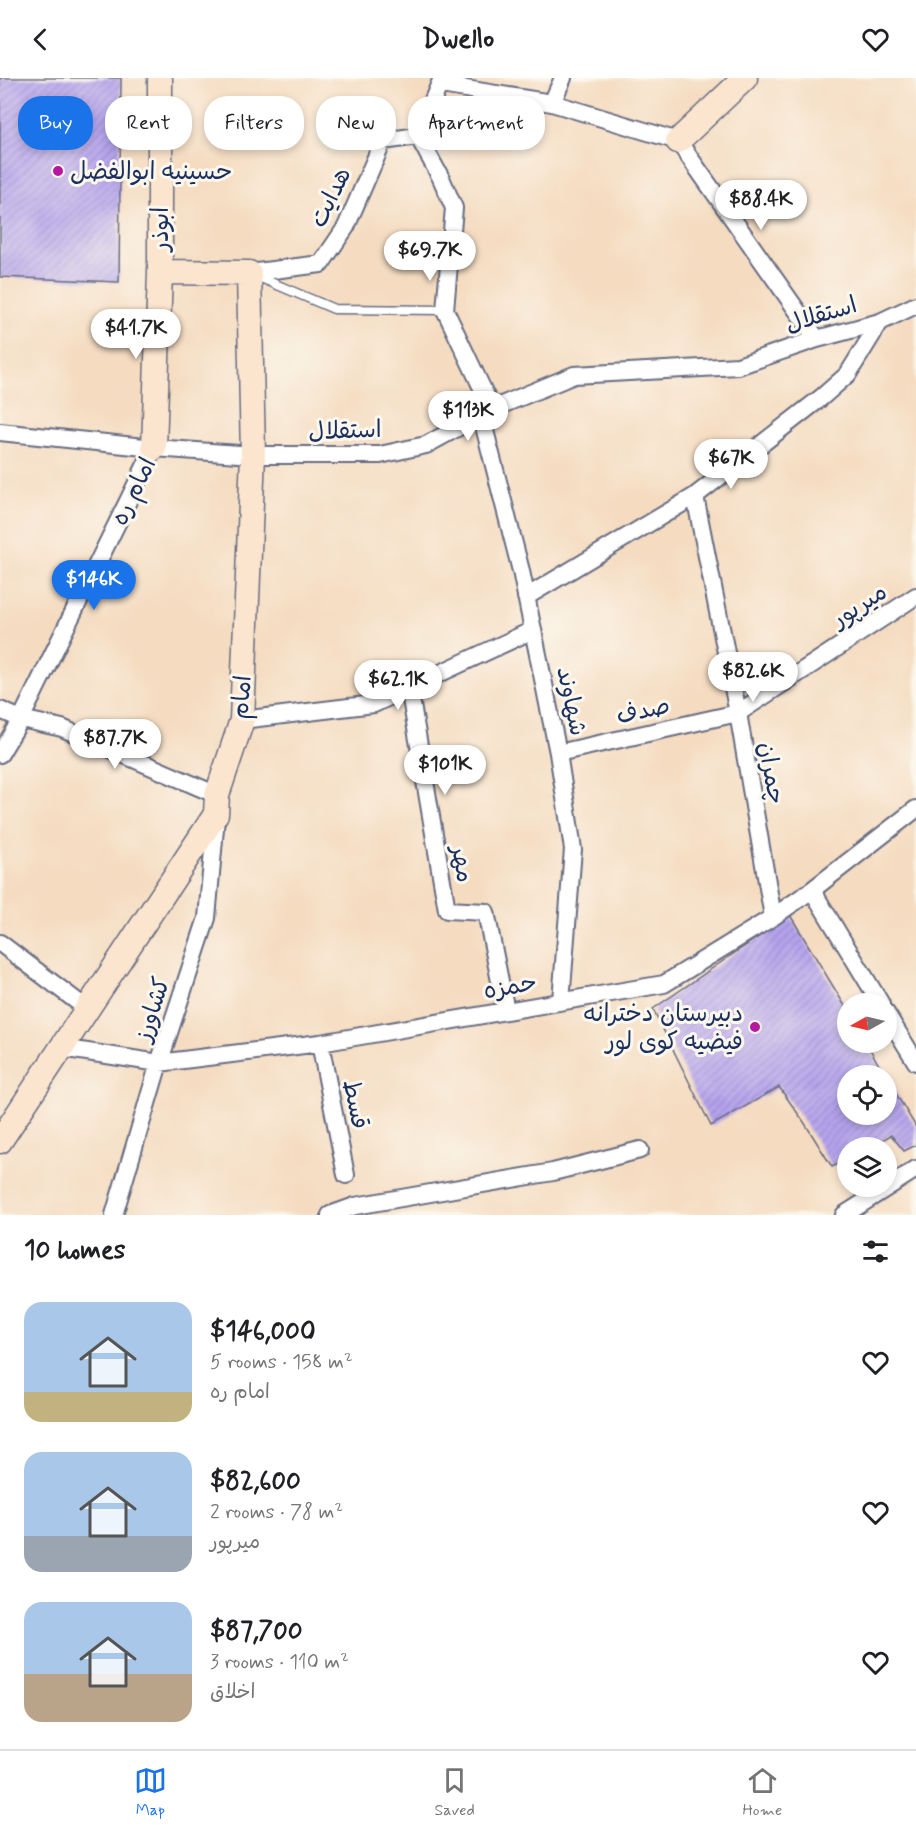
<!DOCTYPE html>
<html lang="en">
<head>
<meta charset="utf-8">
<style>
	body { margin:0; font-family:Mynerve,"Playpen Sans Arabic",sans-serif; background:#f2f2f2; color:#202124; height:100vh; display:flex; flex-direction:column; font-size:22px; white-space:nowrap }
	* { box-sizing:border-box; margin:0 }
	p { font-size:20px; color:#757577 }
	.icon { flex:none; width:33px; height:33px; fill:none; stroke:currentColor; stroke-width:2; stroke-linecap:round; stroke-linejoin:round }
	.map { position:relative; height:1137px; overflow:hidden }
	.panel { display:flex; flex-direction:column; background:#fff; flex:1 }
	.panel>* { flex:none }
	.hud { position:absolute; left:18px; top:18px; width:600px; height:54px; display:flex; gap:12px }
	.needle { width:39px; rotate:262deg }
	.fabs { position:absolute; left:837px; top:915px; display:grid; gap:12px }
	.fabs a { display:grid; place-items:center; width:60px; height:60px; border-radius:50%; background:#fff; box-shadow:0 3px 9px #0003; font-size:30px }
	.price { position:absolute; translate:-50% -51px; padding:0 14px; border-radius:21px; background:#fff; color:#222; font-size:20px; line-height:39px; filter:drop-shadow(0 2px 3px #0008) }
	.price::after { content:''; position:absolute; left:50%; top:36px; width:18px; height:14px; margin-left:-9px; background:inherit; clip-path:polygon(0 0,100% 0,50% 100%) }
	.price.current { background:#1a73e8; color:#fff }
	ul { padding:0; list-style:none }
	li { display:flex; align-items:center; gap:18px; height:150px; padding:0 24px }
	li span { display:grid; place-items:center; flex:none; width:168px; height:120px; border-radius:18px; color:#555 }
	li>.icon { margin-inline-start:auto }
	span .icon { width:72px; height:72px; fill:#fffc; stroke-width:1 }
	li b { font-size:26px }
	h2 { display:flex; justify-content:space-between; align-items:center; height:72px; padding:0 24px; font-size:26px }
	.tag { padding:0 21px; border-radius:24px; background:#fff; box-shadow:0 3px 9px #0003; font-size:21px; line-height:54px }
	.tag.current { background:#1a73e8; color:#fff }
	header { display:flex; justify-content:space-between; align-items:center; height:78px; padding:0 24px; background:#fff; font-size:27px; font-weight:700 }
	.dock { display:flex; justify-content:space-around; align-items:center; height:84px; border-top:2px solid #e0e0e0; background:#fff; font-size:16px; color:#757577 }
	.dock a { display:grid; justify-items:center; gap:3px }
	.dock .current { color:#1a73e8 }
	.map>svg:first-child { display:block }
	.building { fill:url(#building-hatch) }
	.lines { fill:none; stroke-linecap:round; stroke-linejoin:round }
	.lane-casing { stroke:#676c81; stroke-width:11 }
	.street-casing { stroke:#676c81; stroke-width:20 }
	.secondary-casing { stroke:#676c81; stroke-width:27 }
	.lane { stroke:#fff; stroke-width:8 }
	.street { stroke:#fff; stroke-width:16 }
	.secondary { stroke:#fce5cf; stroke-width:24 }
	.poi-dot { fill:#b5179e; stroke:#fbf7ec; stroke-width:2 }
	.labels { text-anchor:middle; stroke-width:6; stroke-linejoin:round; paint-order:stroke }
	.poi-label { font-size:24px; fill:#1b2f5e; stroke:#fbf7ec; text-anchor:start }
	.street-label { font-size:24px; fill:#1b2f5e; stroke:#fbf7ec }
</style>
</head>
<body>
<header><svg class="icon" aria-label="back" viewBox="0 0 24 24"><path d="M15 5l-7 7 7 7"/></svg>Dwello<svg class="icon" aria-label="heart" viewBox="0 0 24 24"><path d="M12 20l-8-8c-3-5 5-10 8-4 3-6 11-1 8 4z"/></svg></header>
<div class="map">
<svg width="916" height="1137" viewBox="0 0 916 1137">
	<defs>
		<pattern id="building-hatch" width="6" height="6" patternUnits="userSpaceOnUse" patternTransform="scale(1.5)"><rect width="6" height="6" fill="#b6a4ee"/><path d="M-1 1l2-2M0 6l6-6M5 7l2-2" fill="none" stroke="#9386c4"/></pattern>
	</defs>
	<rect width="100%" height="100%" fill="#fbf7ec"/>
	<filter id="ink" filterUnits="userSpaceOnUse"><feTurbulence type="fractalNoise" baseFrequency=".0167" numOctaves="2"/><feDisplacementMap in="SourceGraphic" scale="12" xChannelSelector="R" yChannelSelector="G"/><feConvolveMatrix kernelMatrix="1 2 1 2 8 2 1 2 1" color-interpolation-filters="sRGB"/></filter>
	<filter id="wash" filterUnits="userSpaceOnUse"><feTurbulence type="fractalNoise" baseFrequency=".008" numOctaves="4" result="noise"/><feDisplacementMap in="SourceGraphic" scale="24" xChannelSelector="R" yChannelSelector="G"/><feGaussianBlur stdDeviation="1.35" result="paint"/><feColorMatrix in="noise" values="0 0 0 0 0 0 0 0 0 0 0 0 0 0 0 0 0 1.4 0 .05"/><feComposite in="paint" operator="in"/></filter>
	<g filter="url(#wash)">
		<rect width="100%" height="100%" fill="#f5dcc1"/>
		<g id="blocks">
			<path class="building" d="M 0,0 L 121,0 L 119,204 L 0,199 Z
				M 790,837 L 848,933 L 848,964 L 866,964 L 885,998 L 848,998 L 848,1036 L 886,1036 L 886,999 L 916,1049 L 916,1067 L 904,1073 L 891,1057 L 868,1070 L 848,1070 L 848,1081 L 832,1089 L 804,1044 L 779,1009 L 711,1048 L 653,931 Z"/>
		</g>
	</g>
	<g filter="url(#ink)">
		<use href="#blocks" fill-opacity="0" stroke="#676c81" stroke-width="1.5"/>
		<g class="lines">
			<g class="lane-casing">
				<path id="lane" d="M 254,197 L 334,231 L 445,232"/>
			</g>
			<g class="street-casing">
				<path id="street" d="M 441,7 L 552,25 L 678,63 L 817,261
					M 552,25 L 563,0
					M 418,58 L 441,100 L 454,130 L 445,232 L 492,331
					M 249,195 L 321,186 L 346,149 L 383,63 L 418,58 L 442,0
					M 481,337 L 521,493 L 558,675 L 573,771 L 561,923
					M 0,354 L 154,370 L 253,377 L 380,377 L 426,367 L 492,331 L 574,297 L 738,288 L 817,261 L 880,244 L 916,227
					M 695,418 L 738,635 L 773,839
					M 526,519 L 695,418 L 822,319 L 848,296 L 880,244
					M 409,609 L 447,832 L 486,834 L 506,933
					M 0,632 L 21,641 L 62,650 L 217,717
					M 242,642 L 374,626 L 533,552
					M 558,675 L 738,635 L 916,518
					M 0,676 L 21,641 L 154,370
					M 812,812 L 881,926
					M 0,865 L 87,931
					M 886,935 L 916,984
					M 320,965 L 346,1097
					M 61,970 L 159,985 L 320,965 L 664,906 L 773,839 L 812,812 L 916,731
					M 114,1137 L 159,985 L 207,840 L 216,739
					M 330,1137 L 355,1128 L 553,1094 L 640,1072
					M 844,1137 L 916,1091"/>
			</g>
			<g class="secondary-casing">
				<path id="secondary" d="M 678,63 L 745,0
					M 154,370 L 160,194 L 160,0
					M 0,1063 L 216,736 L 217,717 L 242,642 L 253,377 L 249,195 L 160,194"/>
			</g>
			<use href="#lane" class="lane"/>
			<use href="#street" class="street"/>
			<use href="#secondary" class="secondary"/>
		</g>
	</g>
	<g class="poi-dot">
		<circle cx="58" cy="93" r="6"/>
		<circle cx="755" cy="949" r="6"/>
	</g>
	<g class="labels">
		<g class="poi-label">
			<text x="70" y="101">حسینیه ابوالفضل</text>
			<text x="743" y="943" text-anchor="end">دبیرستان دخترانه<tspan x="743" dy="28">فیضیه کوی لور</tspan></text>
		</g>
		<g class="street-label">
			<text transform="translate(330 119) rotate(-64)" y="8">هدایت</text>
			<text transform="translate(160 151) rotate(-90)" y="8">ابوذر</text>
			<text transform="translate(821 236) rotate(-17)" y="8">استقلال</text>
			<text transform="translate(345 352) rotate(-2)" y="8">استقلال</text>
			<text transform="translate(133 413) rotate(-64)" y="8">امام ره</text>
			<text transform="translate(859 527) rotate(-33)" y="8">میرپور</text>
			<text transform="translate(241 619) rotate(-85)" y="8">امام</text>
			<text transform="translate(572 623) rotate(78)" y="8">شهاوند</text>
			<text transform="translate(643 632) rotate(-12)" y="8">صدف</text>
			<text transform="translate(772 695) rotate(80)" y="8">چمران</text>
			<text transform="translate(463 786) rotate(80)" y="8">مهر</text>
			<text transform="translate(510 908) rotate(-10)" y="8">حمزه</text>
			<text transform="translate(152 931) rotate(-72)" y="8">کشاورز</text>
			<text transform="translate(356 1026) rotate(79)" y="8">قسط</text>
		</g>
	</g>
</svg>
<div class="fabs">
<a><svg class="needle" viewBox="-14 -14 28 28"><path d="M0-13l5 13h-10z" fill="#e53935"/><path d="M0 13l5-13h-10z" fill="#757577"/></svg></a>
<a><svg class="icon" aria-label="locate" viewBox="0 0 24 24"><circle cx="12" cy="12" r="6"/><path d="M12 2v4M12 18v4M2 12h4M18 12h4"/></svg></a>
<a><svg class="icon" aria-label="layers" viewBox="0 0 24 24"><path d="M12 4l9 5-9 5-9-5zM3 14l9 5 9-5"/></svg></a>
</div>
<b class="price" style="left:761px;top:153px">$88.4K</b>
<b class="price" style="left:430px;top:204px">$69.7K</b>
<b class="price" style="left:136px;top:282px">$41.7K</b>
<b class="price" style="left:468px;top:364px">$113K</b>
<b class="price" style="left:731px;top:412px">$67K</b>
<b class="price current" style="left:94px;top:533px">$146K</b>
<b class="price" style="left:753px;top:625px">$82.6K</b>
<b class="price" style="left:398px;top:633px">$62.1K</b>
<b class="price" style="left:115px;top:692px">$87.7K</b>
<b class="price" style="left:445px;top:718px">$101K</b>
<div class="hud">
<a class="tag current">Buy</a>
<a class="tag">Rent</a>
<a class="tag">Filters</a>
<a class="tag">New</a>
<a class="tag">Apartment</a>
</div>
</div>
<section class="panel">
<h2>10 homes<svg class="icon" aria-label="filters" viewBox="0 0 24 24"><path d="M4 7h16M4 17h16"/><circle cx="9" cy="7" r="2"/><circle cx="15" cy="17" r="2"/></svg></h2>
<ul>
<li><span style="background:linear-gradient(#a9c7e8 75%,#c2b280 0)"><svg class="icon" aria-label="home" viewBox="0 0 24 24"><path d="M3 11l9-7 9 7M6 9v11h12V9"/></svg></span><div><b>$146,000</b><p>5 rooms · 158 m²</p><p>امام ره</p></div><svg class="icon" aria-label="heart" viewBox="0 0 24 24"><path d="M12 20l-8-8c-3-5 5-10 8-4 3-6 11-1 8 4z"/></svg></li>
<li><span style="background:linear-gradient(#a9c7e8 70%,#9aa5b1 0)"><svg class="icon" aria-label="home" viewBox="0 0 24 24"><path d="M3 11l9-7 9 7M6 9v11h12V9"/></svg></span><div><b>$82,600</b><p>2 rooms · 78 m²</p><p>میرپور</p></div><svg class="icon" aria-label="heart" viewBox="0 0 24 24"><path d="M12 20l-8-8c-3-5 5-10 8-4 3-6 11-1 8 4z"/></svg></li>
<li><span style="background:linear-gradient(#a9c7e8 60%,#b9a48a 0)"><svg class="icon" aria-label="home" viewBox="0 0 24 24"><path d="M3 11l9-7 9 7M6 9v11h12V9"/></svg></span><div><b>$87,700</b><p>3 rooms · 110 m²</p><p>اخلاق</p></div><svg class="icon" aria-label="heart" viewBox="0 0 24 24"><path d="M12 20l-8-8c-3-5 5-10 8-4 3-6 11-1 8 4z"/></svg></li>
</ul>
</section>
<nav class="dock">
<a class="current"><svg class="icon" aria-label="map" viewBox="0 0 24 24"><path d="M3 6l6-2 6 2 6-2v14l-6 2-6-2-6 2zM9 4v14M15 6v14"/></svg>Map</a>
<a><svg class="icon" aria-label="saved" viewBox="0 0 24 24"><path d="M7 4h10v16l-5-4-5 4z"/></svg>Saved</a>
<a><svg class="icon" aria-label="home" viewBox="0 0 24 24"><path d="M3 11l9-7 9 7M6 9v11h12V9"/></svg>Home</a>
</nav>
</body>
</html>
